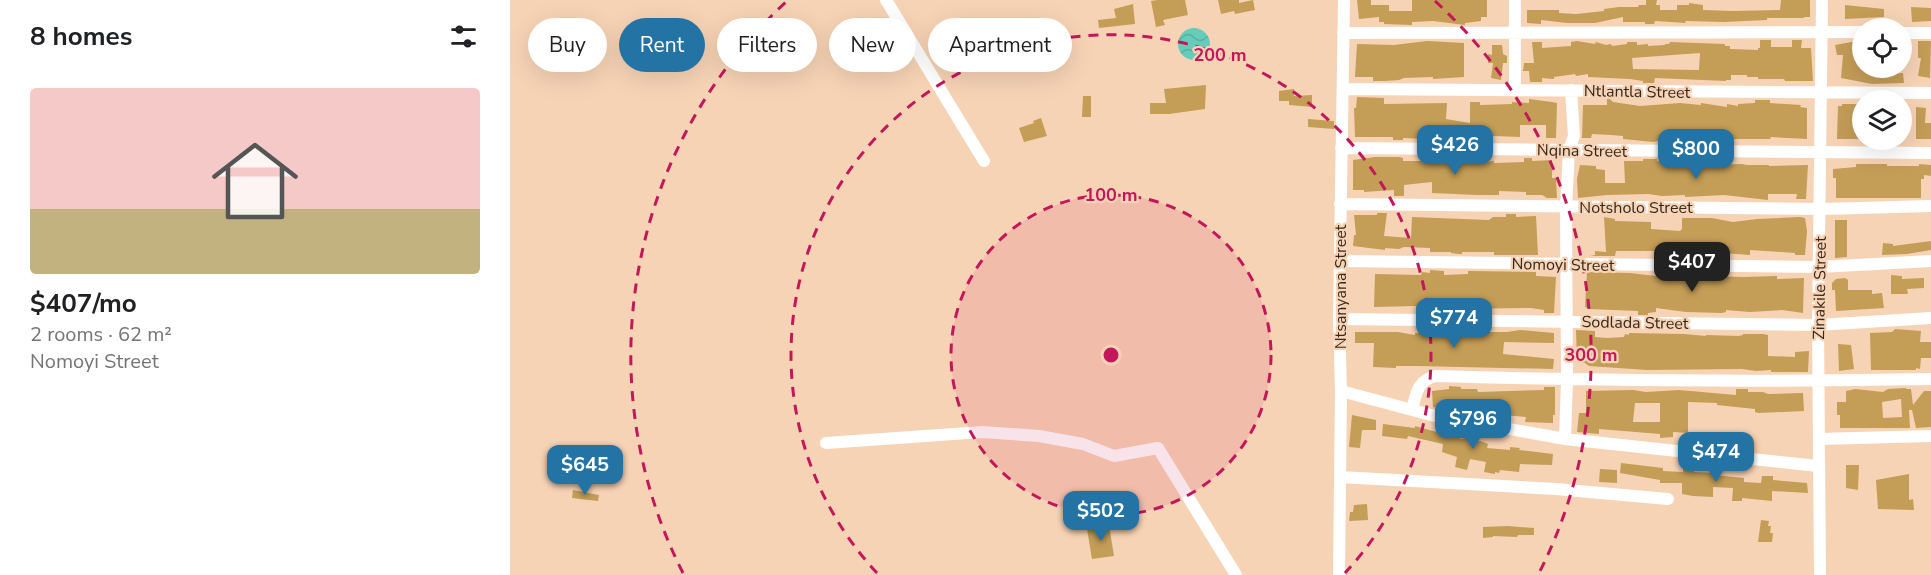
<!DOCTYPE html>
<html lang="en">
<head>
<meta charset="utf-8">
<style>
	body { margin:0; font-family:"Nunito Sans",sans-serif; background:#f2f2f2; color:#202124; height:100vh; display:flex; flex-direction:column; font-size:22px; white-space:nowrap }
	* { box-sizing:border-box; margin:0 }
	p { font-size:20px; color:#757577 }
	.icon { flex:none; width:33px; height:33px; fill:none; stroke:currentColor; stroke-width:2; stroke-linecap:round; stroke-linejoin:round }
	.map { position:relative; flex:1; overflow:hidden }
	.sheet { display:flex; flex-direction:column; background:#fff; width:510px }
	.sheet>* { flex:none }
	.hud { position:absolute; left:18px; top:18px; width:570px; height:54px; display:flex; gap:12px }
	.buttons { position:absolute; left:1342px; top:18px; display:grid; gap:12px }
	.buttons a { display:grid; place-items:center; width:60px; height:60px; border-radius:50%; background:#fff; box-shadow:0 6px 24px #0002; font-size:30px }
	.price { position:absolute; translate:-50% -51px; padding:0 14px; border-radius:12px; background:#2373a5; color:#fff; font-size:20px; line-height:39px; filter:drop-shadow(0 2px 3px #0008) }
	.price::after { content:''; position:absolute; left:50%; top:36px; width:18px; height:14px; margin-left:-9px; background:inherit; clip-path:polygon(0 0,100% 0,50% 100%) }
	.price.active { background:#222; color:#fff }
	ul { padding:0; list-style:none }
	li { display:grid; align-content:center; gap:12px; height:318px; padding:0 30px }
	li span { display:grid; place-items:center; height:186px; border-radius:6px; color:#555 }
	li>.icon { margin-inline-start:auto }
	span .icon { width:108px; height:108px; fill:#fffc; stroke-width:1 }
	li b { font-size:26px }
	h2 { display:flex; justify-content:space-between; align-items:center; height:72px; padding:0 30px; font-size:26px }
	.tag { padding:0 21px; border-radius:27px; background:#fff; box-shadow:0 6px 24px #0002; font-size:21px; line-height:54px }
	.tag.active { background:#2373a5; color:#fff }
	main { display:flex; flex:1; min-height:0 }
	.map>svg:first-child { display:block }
	.water { fill:url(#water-waves) }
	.building { fill:#c49d57; fill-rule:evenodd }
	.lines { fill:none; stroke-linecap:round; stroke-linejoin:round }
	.minor { stroke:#fff; stroke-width:12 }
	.ring { fill:none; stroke:#c2185b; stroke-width:3; stroke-dasharray:10 8 }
	.labels { text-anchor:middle; stroke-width:4.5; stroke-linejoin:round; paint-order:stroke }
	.street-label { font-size:16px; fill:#36281d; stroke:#f7d3b5 }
	.centre { fill:#c2185b; stroke:#f7d3b5; stroke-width:3 }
	.ring-label { font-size:18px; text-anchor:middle; font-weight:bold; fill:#c2185b; stroke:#f7d3b5; stroke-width:4.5; stroke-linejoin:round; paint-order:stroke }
</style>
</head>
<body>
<main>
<section class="sheet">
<h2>8 homes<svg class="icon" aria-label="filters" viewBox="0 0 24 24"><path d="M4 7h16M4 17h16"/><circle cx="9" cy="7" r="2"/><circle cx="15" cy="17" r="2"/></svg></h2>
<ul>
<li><span style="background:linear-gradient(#f6c9c9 65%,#c2b280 0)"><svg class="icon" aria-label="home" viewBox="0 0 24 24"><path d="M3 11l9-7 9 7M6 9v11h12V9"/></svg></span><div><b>$407/mo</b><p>2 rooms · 62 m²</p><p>Nomoyi Street</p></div></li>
</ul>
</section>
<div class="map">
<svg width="1421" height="575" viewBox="0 0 1421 575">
	<defs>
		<pattern id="water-waves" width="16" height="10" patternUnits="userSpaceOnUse" patternTransform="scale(1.5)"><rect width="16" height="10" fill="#65ccba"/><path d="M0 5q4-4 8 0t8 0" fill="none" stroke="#58af9f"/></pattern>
	</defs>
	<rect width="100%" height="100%" fill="#f7d3b5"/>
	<path class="water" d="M668 44a16 16 0 1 1 32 0a16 16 0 1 1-32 0Z"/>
	<path class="building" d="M 647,0 L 675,0 L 678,15 L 653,20 L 655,25 L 646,27 L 641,1 Z
		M 708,0 L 729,0 L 729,3 L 743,0 L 745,10 L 725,14 L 724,11 L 711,14 Z
		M 847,0 L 861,0 L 861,5 L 879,5 L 879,11 L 902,11 L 902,0 L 977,0 L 977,17 L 971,17 L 971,21 L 955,23 L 955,25 L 923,21 L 902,22 L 902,25 L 874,24 L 874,22 L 869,22 L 869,17 L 849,19 Z
		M 1136,0 L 1147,0 L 1146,5 L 1150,5 L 1150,10 L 1167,10 L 1167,5 L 1179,5 L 1179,3 L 1193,5 L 1193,10 L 1223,11 L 1270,10 L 1271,0 L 1300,0 L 1300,17 L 1294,17 L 1294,18 L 1257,18 L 1257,20 L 1214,22 L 1175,21 L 1176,23 L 1145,21 L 1144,24 L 1135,24 L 1135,22 L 1113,22 L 1113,17 L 1085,23 L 1057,23 L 1031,20 L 1031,24 L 1017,23 L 1017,10 L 1049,10 L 1049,13 L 1066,14 L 1094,11 L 1094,9 L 1109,7 L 1128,7 L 1129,5 L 1136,5 Z
		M 623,4 L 625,24 L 589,28 L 588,20 L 606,18 L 604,9 Z
		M 1335,5 L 1374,9 L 1374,17 L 1335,19 Z
		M 1401,7 L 1421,8 L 1421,21 L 1402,22 Z
		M 1250,40 L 1261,40 L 1261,47 L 1282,47 L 1282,40 L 1292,40 L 1291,48 L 1301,48 L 1303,81 L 1275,81 L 1274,79 L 1248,79 L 1248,77 L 1237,77 L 1237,75 L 1221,75 L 1221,80 L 1216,80 L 1216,81 L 1145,78 L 1144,83 L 1133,83 L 1133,81 L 1120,79 L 1078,77 L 1078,74 L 1066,76 L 1065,74 L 1044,77 L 1044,79 L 1032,78 L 1032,82 L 1020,82 L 1019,71 L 1013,71 L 1014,63 L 1024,63 L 1022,42 L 1032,42 L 1032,48 L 1061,46 L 1061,42 L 1067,41 L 1085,44 L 1086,42 L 1096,45 L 1101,44 L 1102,46 L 1117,44 L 1117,42 L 1127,42 L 1127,45 L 1138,44 L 1138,46 L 1155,45 L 1155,44 L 1159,44 L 1160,42 L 1215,44 L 1215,46 L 1220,46 L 1220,49 L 1248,50 L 1248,48 L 1250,48 ZM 1190,53 L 1189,70 L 1123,69 L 1122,58 Z
		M 917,41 L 954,43 L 954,77 L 923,79 L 923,77 L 894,78 L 889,80 L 875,81 L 863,81 L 863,77 L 845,77 L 847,44 L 884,45 Z
		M 1408,41 L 1421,41 L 1420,78 L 1408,76 L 1411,58 L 1408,58 Z
		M 1342,42 L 1353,42 L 1353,68 L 1360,68 L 1360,71 L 1376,71 L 1376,74 L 1393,73 L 1394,83 L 1362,84 L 1331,78 L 1333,55 L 1327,55 L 1325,45 Z
		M 982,45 L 992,45 L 993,54 L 997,56 L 997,63 L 993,63 L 991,80 L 981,78 L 983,63 L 978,63 L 978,54 L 982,55 Z
		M 696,85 L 695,109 L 659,114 L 640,114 L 640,103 L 656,103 L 654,89 Z
		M 784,89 L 784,96 L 802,95 L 802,107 L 779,105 L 779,101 L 769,101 L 769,91 Z
		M 573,96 L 581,96 L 581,117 L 572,117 Z
		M 847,97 L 874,98 L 874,104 L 937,103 L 936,119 L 960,123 L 960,102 L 970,102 L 970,105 L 1002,104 L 1002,102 L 1019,103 L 1019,99 L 1042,102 L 1047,103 L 1046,138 L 1036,138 L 1036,125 L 1010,125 L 1010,137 L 984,136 L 947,139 L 947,138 L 943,138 L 943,136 L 915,134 L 915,139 L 893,138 L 893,140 L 883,140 L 883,137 L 845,137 L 844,108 L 846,108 Z
		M 1097,99 L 1100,99 L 1103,102 L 1130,106 L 1170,103 L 1191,105 L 1191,103 L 1217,107 L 1217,104 L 1228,106 L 1228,104 L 1245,103 L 1245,100 L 1260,100 L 1260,103 L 1291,105 L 1290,107 L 1297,108 L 1297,139 L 1260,137 L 1261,139 L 1159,139 L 1143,142 L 1113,139 L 1113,136 L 1101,135 L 1082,134 L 1081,138 L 1072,138 L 1073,105 L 1097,105 Z
		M 1332,104 L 1353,104 L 1353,136 L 1349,136 L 1350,139 L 1327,139 L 1328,106 L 1332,106 Z
		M 1406,107 L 1416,108 L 1415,123 L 1421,123 L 1421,139 L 1406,139 Z
		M 531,118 L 537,136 L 514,142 L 509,128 L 524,123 L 523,121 Z
		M 798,119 L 824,121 L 824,129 L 798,127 Z
		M 865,157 L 889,157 L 893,158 L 893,161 L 931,161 L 932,157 L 971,160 L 971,162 L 984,161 L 984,163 L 1014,162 L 1014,158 L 1022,158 L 1022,161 L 1042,160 L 1042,178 L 1046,178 L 1047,198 L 1037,198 L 1032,195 L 1016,195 L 1016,192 L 989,191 L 989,195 L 967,195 L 922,193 L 922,182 L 894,185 L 894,196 L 884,196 L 884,190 L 854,192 L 854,190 L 843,190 L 843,160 Z
		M 1133,159 L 1147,159 L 1147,161 L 1163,162 L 1163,164 L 1189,165 L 1232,164 L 1237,165 L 1259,165 L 1259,166 L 1298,165 L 1296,199 L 1286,199 L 1287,194 L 1258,194 L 1258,200 L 1214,195 L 1175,197 L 1175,195 L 1152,196 L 1138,194 L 1097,195 L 1068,198 L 1067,179 L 1070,165 L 1086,166 L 1086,169 L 1095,170 L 1095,183 L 1115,183 L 1114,161 L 1133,161 Z
		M 1346,164 L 1377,164 L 1377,166 L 1409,166 L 1409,164 L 1421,165 L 1421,176 L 1414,175 L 1414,179 L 1411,179 L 1411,198 L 1326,198 L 1326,178 L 1323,178 L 1323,169 L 1346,167 Z
		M 867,213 L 877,213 L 874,236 L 901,238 L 902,217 L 979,220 L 983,217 L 996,217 L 996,214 L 1006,214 L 1006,217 L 1026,216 L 1028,255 L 984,255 L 984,252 L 952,252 L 952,254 L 949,254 L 941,253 L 941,252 L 920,252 L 920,248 L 894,247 L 889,249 L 875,248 L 875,250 L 843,246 L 844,235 L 846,235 L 844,215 L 867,215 Z
		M 1094,217 L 1105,219 L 1105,221 L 1141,222 L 1141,229 L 1170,231 L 1172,229 L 1172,218 L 1202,218 L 1223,222 L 1247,219 L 1290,217 L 1295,218 L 1297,231 L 1295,255 L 1285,255 L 1285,253 L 1240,250 L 1240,255 L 1213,253 L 1200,254 L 1200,256 L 1170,255 L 1170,254 L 1156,253 L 1156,252 L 1152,251 L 1106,251 L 1105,256 L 1080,256 L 1085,255 L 1085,251 L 1096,252 Z
		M 1325,220 L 1337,220 L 1337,257 L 1325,258 Z
		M 1421,241 L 1421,250 L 1397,254 L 1372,255 L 1373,243 L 1383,244 L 1383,246 Z
		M 920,270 L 934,271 L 934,275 L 958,274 L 958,271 L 1026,272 L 1026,276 L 1046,277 L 1044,313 L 1034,313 L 1034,310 L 1021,308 L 944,309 L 935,307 L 906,308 L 906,306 L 864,307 L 865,274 L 911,275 L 912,272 L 920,273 Z
		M 1077,272 L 1120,273 L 1146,276 L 1147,273 L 1185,276 L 1185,274 L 1200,274 L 1200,276 L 1233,277 L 1267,276 L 1267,279 L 1294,278 L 1293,313 L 1272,310 L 1240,312 L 1216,310 L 1216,312 L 1212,313 L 1176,312 L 1146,308 L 1146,312 L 1138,313 L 1138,315 L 1128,315 L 1128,311 L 1079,309 L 1075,307 Z
		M 1381,275 L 1392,276 L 1392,279 L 1414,278 L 1414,288 L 1397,289 L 1398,294 L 1381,294 Z
		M 1335,278 L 1338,280 L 1338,290 L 1362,290 L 1362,294 L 1372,293 L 1374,308 L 1326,311 L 1325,290 L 1322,290 L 1322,283 L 1326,279 Z
		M 1385,329 L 1411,331 L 1410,342 L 1421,342 L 1421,358 L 1411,358 L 1410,369 L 1406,368 L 1406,370 L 1361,370 L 1360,333 L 1382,332 Z
		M 1010,330 L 1044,333 L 1044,343 L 994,342 L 993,354 L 1044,359 L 1043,369 L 907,366 L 886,366 L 886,368 L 863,367 L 864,343 L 845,343 L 845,332 L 888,332 L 905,335 L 905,333 L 909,333 L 909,332 L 997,332 Z
		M 1066,330 L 1085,331 L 1085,337 L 1097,338 L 1114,337 L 1115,334 L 1119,335 L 1119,333 L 1174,334 L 1196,336 L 1196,335 L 1229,336 L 1233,335 L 1233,334 L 1253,334 L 1258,335 L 1258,356 L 1285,357 L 1285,352 L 1299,351 L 1298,372 L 1261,372 L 1261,370 L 1246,371 L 1232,369 L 1137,370 L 1079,366 L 1075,363 L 1067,362 Z
		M 1328,344 L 1341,345 L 1344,369 L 1329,371 Z
		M 939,386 L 951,387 L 951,389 L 967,389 L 968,392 L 1034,390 L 1034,387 L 1045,387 L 1045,415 L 1043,415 L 1043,423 L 1015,422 L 1016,417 L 993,415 L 993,413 L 965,408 L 965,412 L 947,411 L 923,407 L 922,391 L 939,389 Z
		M 1396,388 L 1396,389 L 1401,389 L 1403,405 L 1414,391 L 1421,391 L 1421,427 L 1406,428 L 1402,410 L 1399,410 L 1400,428 L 1330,428 L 1330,415 L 1327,415 L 1327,402 L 1336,402 L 1336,391 L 1345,389 L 1373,392 L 1378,389 ZM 1391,399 L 1392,417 L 1373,418 L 1372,402 Z
		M 1226,389 L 1238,389 L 1238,392 L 1253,392 L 1258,394 L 1293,393 L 1294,411 L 1248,413 L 1245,412 L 1245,409 L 1207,405 L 1207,403 L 1178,402 L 1178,433 L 1163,432 L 1163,437 L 1150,438 L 1150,434 L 1089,429 L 1089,434 L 1067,432 L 1069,413 L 1076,413 L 1076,391 L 1123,390 L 1136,392 L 1169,390 L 1226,395 ZM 1125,403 L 1150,403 L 1150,422 L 1123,422 Z
		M 842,415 L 866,420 L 866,430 L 852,430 L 850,448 L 839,447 Z
		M 873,424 L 905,428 L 905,426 L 952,439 L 957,438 L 973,442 L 978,444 L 977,448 L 1000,450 L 1000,447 L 1010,448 L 1009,450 L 1043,454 L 1042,465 L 1010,464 L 1009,472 L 990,470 L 989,473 L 985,472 L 985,474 L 974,472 L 976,462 L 960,459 L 957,470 L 945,467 L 947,457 L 932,452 L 933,444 L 898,436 L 897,439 L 872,436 Z
		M 1111,463 L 1153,468 L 1153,471 L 1173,472 L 1173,468 L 1184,469 L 1184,472 L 1204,473 L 1204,475 L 1234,478 L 1234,482 L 1251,483 L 1252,476 L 1263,476 L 1263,480 L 1297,483 L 1298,493 L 1262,491 L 1262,501 L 1232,498 L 1232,501 L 1222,501 L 1223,488 L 1203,487 L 1203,497 L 1183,496 L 1172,494 L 1172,483 L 1150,483 L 1150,480 L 1110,473 Z
		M 1336,465 L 1349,465 L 1348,490 L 1336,488 Z
		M 1090,469 L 1107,470 L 1107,483 L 1089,482 Z
		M 1399,474 L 1399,500 L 1403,499 L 1404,510 L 1368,509 L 1366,480 Z
		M 63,490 L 89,495 L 88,501 L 62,498 Z
		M 857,504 L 858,520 L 839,521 L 840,512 L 843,512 L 844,505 Z
		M 1251,520 L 1259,521 L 1258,526 L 1261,526 L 1260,533 L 1263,533 L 1262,542 L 1248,542 Z
		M 599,525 L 604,556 L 582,559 L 577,529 Z
		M 998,526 L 1024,528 L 1024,535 L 1008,535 L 1007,537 L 983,536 L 983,537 L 973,538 L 973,527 Z"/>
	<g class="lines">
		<path class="minor" d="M 376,0 L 474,161
			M 1005,0 L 1005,89
			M 833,33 L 1353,32
			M 1392,33 L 1421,33
			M 833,89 L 1421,93
			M 831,148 L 1421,153
			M 830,204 L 1311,209 L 1421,206
			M 829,261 L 1309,267 L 1421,261
			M 829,319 L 1308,325 L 1421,318
			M 831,391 L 921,415 L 1055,439 L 1308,466
			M 902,410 C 906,394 907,381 925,376 C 1091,381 1256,382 1421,379
			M 1055,439 L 1057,380 L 1056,207 L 1059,150 L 1064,136 L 1061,90
			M 1309,439 L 1421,436
			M 316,443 L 472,432 L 529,436 L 573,444 L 604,456 L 648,448 L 726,575
			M 830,477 L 1046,489 L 1158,499
			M 829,575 L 831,391 L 829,319 L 834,0
			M 1310,575 L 1308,325 L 1312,0"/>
	</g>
	<circle cx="601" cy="355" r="160" fill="#c2185b" fill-opacity=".12"/>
	<g class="ring">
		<circle cx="601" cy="355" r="160"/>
		<path d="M367 573A320 320 0 1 1 835 573"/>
		<path d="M173 573A480 480 0 0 1 277 1M925 1A480 480 0 0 1 1029 573"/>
	</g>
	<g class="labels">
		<g class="street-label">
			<text transform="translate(1127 91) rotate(1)" y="6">Ntlantla Street</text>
			<text transform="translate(1072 150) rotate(1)" y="6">Nqina Street</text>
			<text x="1126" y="213">Notsholo Street</text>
			<text transform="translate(1053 264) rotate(1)" y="6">Nomoyi Street</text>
			<text transform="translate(830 287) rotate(-90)" y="6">Ntsanyana Street</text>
			<text transform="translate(1309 288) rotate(-89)" y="6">Zinakile Street</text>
			<text transform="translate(1125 322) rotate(1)" y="6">Sodlada Street</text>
		</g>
	</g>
	<circle cx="601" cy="355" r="9" class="centre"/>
	<g class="ring-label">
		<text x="710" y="61">200 m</text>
		<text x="601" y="201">100 m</text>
		<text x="1081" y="361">300 m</text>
	</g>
</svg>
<div class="buttons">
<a><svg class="icon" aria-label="locate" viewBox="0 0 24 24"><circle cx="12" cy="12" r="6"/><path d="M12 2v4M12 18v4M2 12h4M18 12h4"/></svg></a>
<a><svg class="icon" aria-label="layers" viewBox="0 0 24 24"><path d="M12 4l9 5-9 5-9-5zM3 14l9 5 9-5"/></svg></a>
</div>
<b class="price" style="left:945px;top:176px">$426</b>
<b class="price" style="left:1186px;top:180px">$800</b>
<b class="price active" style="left:1182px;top:293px">$407</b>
<b class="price" style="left:944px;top:349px">$774</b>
<b class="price" style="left:963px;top:450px">$796</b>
<b class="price" style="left:1206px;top:483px">$474</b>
<b class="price" style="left:75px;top:496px">$645</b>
<b class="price" style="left:591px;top:542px">$502</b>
<div class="hud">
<a class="tag">Buy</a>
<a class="tag active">Rent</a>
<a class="tag">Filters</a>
<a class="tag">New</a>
<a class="tag">Apartment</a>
</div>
</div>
</main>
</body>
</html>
